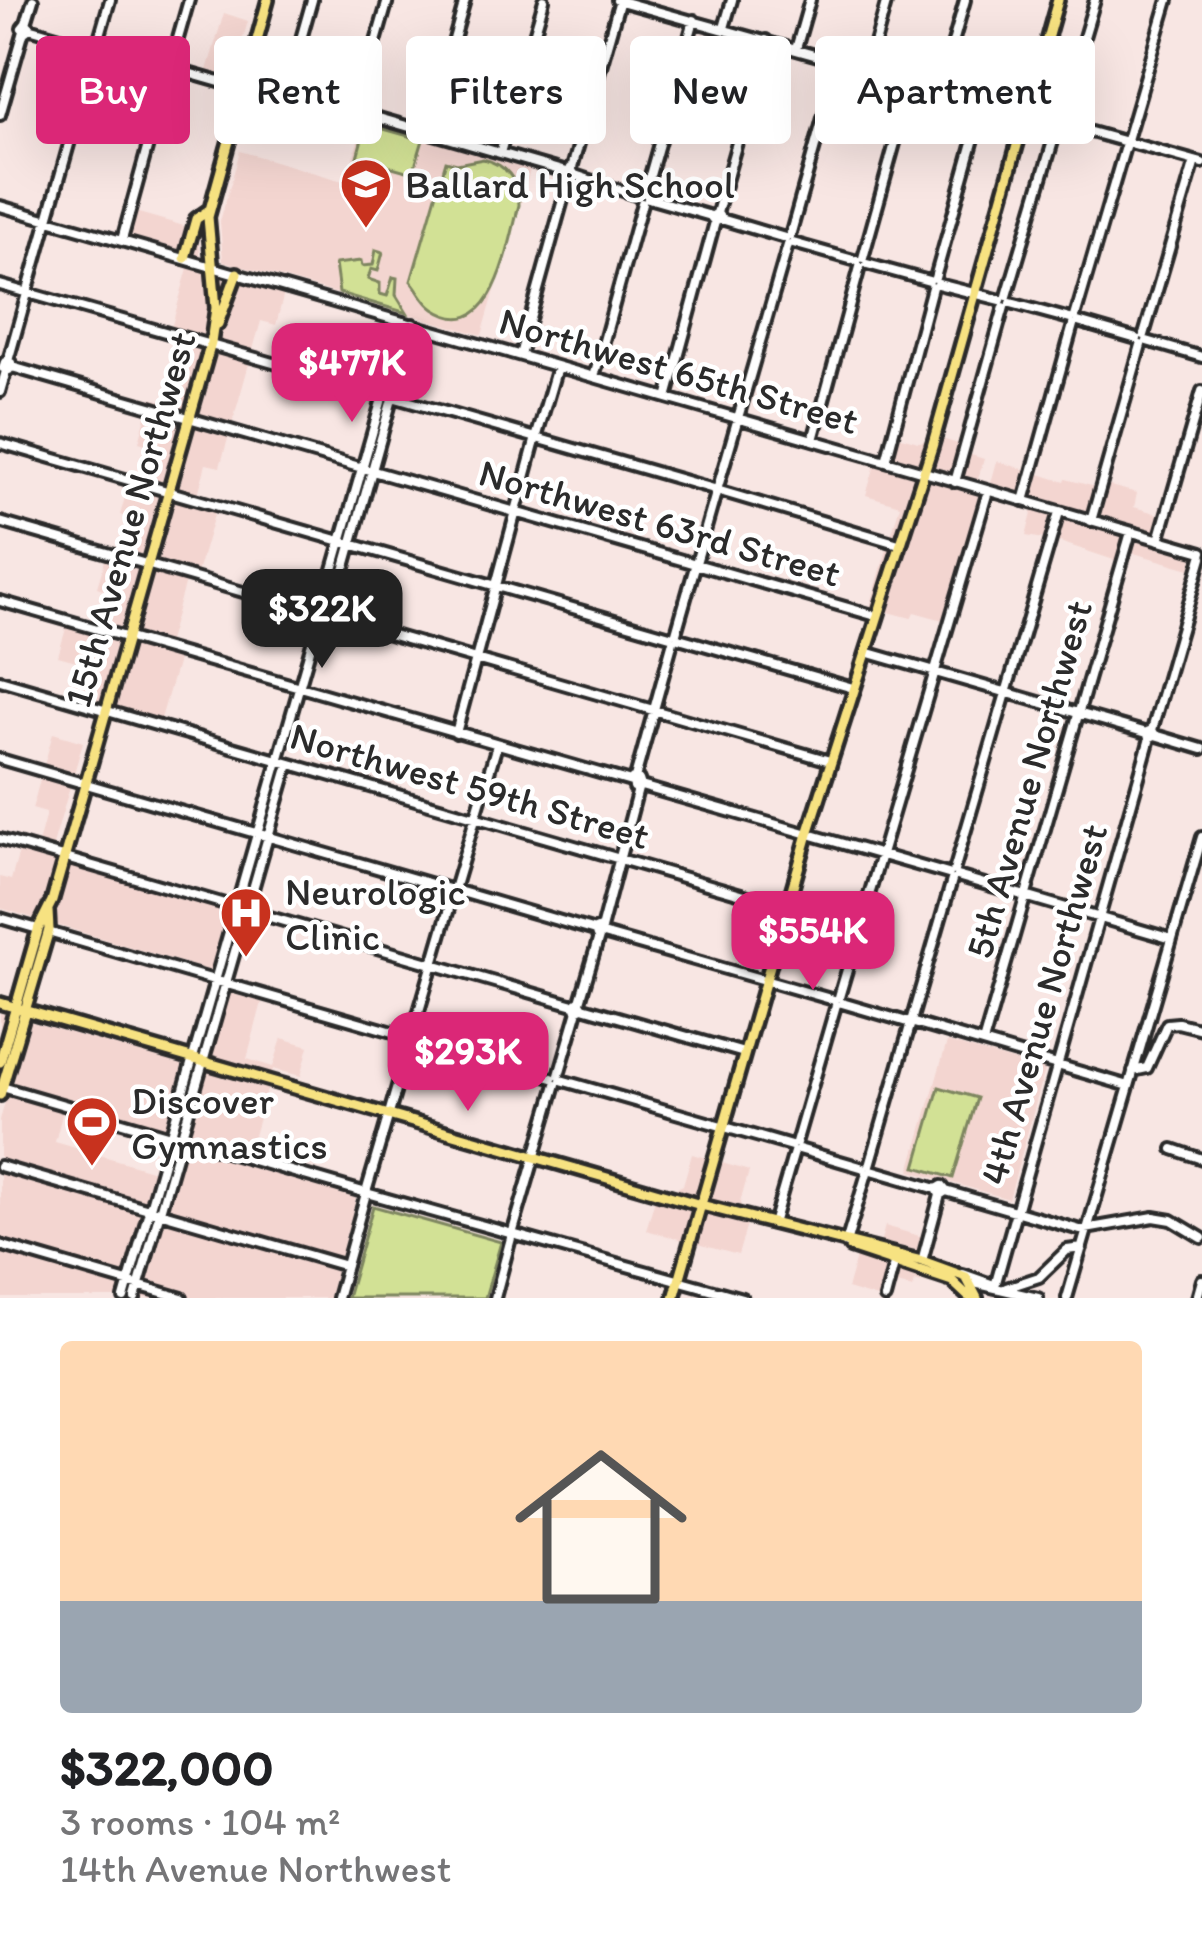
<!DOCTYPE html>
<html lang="en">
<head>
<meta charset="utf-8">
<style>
	body { margin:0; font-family:Itim,sans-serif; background:#f2f2f2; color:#202124; height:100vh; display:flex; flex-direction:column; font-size:45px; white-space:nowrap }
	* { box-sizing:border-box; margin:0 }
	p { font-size:39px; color:#757577 }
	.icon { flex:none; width:66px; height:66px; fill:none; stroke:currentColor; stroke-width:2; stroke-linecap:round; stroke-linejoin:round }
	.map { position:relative; height:1298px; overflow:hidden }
	.panel { display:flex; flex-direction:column; background:#fff; flex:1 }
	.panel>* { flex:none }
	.banner { position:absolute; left:36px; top:36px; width:1131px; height:108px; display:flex; gap:24px }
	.price { position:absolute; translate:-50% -102px; padding:0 27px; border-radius:24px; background:#db2777; color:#fff; font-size:39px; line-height:78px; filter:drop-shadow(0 3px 6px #0008) }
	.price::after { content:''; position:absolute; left:50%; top:72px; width:36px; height:27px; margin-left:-18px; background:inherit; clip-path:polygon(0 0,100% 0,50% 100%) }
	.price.selected { background:#222; color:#fff }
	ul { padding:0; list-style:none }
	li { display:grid; align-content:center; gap:24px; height:636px; padding:0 60px }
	li span { display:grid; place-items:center; height:372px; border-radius:12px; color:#555 }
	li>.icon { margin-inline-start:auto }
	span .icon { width:216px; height:216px; fill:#fffc; stroke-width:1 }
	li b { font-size:51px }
	.pill { padding:0 42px; border-radius:12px; background:#fff; box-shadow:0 12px 48px #0002; font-size:42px; line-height:108px }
	.pill.selected { background:#db2777; color:#fff }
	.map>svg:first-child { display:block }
	.built { fill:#f3d5d0 }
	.green { fill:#d2e195; stroke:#7e8660; stroke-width:3 }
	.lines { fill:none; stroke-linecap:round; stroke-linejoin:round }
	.stream { stroke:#6f8aa5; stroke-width:3 }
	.minor-casing { stroke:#2b2b2b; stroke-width:16 }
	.major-casing { stroke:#2b2b2b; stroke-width:18 }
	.minor { stroke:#fff; stroke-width:8 }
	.major { stroke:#f7e281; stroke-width:9 }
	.labels { text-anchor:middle; stroke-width:9; stroke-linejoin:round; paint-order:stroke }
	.poi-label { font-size:39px; fill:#2b2b2b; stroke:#fff; text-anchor:start }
	.street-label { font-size:39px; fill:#2b2b2b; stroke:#fff }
</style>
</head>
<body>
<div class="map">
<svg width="1202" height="1298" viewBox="0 0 1202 1298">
	<rect width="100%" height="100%" fill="#f8e6e3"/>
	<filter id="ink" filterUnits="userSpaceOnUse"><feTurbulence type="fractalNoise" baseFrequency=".00833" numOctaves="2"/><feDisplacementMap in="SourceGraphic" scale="24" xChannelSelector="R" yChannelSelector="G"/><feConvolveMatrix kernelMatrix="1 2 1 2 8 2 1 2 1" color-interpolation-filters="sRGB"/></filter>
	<g filter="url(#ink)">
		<path class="built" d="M 224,13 L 248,21 L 232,77 L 207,70 Z
			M 364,120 L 531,167 L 482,335 L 223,261 L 220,221 L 240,151 L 346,182 Z
			M 135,212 L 198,230 L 202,270 L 284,293 L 276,325 L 261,321 L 220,467 L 206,464 L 196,502 L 216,508 L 197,573 L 188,571 L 167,645 L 181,650 L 160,722 L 71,697 L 80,662 L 58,656 L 69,618 L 101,626 L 111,592 L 97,587 L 109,547 L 122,550 L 131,519 L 120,515 L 131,476 L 143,479 L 152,446 L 139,442 L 151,398 L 179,405 L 187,378 L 172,373 L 180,343 L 168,339 L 192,254 L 129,235 Z
			M 898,436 L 918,442 L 942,439 L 958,444 L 968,454 L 984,459 L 978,479 L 991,483 L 997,461 L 1065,482 L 1066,479 L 1095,487 L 1106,485 L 1137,493 L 1134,507 L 1172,518 L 1168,534 L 1197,542 L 1190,569 L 1134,553 L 1114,560 L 1057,541 L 1026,536 L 1033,510 L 979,494 L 943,620 L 914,612 L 911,618 L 870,607 L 900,505 L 866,495 L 875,465 L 889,468 Z
			M 53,733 L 83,742 L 49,859 L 227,911 L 211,971 L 0,908 L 0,877 L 11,880 L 22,841 L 38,844 L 46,813 L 32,809 Z
			M 229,993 L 262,1002 L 247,1059 L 273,1067 L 282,1038 L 309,1046 L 301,1076 L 273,1069 L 249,1153 L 0,1081 L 0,1013 L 207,1072 Z
			M 947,1042 L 1045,1070 L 1009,1199 L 910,1171 Z
			M 7,1095 L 63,1111 L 55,1142 L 175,1177 L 184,1148 L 356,1198 L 329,1298 L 0,1298 L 0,1120 Z
			M 692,1154 L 749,1171 L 740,1203 L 747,1225 L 738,1255 L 646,1230 L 655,1199 L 683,1185 Z
			M 885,1226 L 933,1240 L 921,1283 L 915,1281 L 913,1288 L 897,1284 L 893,1298 L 877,1298 L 847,1289 L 856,1257 L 875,1262 Z"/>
		<path class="green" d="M 366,124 L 423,140 L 413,173 L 357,157 Z
			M 483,159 C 507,165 519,181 519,205 C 509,241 494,349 434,309 C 423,302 419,289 411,281 L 446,161 L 457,164 Z
			M 376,250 L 383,252 L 378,271 L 371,269 L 368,279 L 380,283 L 380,294 L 387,296 L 393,277 L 397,278 L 396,295 L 407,313 L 339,293 L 335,264 L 361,261 L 362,266 L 373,265 Z
			M 939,1087 L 977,1098 L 953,1178 L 916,1167 Z
			M 373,1206 L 501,1242 L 485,1298 L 347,1298 Z"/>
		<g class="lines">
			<path class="stream" d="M 314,655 L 316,645
				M 311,665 L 311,664
				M 293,725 L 294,724
				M 291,735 L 291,734"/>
			<g class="minor-casing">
				<path id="minor" d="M 617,0 L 1202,163
					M 26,23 L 30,27 L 26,31 L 22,28 Z
					M 26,23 L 33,0
					M 29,28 L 91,46
					M 724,28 L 732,0
					M 98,42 L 110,0
					M 101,48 L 165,66
					M 796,49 L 810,0
					M 171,63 L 189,0
					M 174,69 L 230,85 L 257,83 L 566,172
					M 868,69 L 887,0
					M 940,89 L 965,0
					M 286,92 L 312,0
					M 356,112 L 388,0
					M 0,115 L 24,31
					M 428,132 L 465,0
					M 500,153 L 544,0
					M 570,168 L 575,175 L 638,196
					M 572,168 L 619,3
					M 645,193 L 694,20
					M 648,198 L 711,216
					M 0,206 L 1202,552
					M 717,213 L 766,40
					M 721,219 L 715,222 L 711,217 L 717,213 L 721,219 L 785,238
					M 790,236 L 839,61
					M 122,240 L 168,72
					M 793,243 L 857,261
					M 863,258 L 912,82
					M 867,264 L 929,281
					M 935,278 L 984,103
					M 938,284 L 1001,300
					M 0,285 L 533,437
					M 1007,296 L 1095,0
					M 1011,303 L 1070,319
					M 1075,317 L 1168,0
					M 1078,322 L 1137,339
					M 1144,335 L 1195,161
					M 1147,341 L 1202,357
					M 520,355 L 569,178
					M 8,361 L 95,52
					M 5,362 L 11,363 L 9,370 L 3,368 Z
					M 12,367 L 876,616
					M 594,377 L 642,203
					M 0,392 L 6,371
					M 667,398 L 715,222
					M 537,435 L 557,367
					M 540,439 L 714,489
					M 813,440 L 860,267
					M 0,443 L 670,636
					M 886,461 L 932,287
					M 955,482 L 1004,307
					M 718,487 L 788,245
					M 720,491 L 899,544
					M 1024,501 L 1073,325
					M 1091,521 L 1141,345
					M 0,522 L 830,761
					M 1159,540 L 1202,391
					M 0,601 L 631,782
					M 331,617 L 413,324
					M 676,633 L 716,493
					M 679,638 L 853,688
					M 866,652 L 1147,733
					M 0,680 L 786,907
					M 1152,730 L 1202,557
					M 456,733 L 535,441
					M 1155,735 L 1149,738 L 1147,732 L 1152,730 L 1155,735 L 1202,749
					M 0,759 L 449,889
					M 635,778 L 673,641
					M 641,786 L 634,788 L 633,779 L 639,780 L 641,786 L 948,874
					M 0,839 L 574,1005
					M 954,871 L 1059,512
					M 957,876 L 1172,939
					M 455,886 L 497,745
					M 458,891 L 595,931
					M 0,918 L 38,929
					M 601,929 L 638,789
					M 48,932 L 552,1078
					M 603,934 L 597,936 L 595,930 L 600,928 L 603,934 L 834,1000
					M 839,997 L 988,491
					M 580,1001 L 599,937
					M 842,1003 L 907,1022
					M 583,1007 L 577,1010 L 575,1004 L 579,1001 L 583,1007 L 744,1053
					M 912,1018 L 952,880
					M 914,1023 L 1129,1086
					M 983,1043 L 1131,532
					M 1133,1071 L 1147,1068 L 1167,1024 L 1178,1023 L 1202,1029
					M 559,1075 L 578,1010
					M 561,1080 L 791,1146
					M 2,1087 L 363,1192
					M 796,1143 L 836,1005
					M 799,1149 L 864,1168
					M 1173,1149 L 1202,1159
					M 870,1165 L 910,1026
					M 0,1166 L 346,1266
					M 872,1170 L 937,1189
					M 367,1189 L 453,895
					M 946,1191 L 942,1186 L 937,1189 L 940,1195 L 946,1191 L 1080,1230 L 1154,1217 L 1172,1220 L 1202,1238
					M 370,1194 L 509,1233
					M 773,1224 L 794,1152
					M 513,1231 L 556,1084
					M 516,1235 L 742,1298
					M 846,1243 L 867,1173
					M 0,1245 L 182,1298
					M 922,1261 L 940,1195
					M 963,1274 L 994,1285
					M 970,1282 L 1038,1298
					M 995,1286 L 1150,738
					M 1006,1288 L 1039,1277 L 1067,1250 L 1082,1248
					M 124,1298 L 404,322
					M 135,1298 L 289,764
					M 337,1298 L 365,1197
					M 495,1298 L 511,1238
					M 885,1298 L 894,1264
					M 1067,1298 L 1202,837
					M 1197,1298 L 1202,1280"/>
			</g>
			<g class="major-casing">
				<path id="major" d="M 185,258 L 196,219 L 209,210
					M 218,324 L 237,273
					M 0,1003 L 701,1205 L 922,1261 L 966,1277 L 977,1298
					M 0,1062 L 39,927 L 52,901 L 211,343 L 216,308 L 208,217 L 268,0
					M 0,1095 L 49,930 L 48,911
					M 850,1247 L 952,1281 L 970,1298
					M 674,1298 L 808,834 L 932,447 L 1058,0"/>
			</g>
			<use href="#minor" class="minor"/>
			<use href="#major" class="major"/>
		</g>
	</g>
	<defs>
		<g id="school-pin" transform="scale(2.7)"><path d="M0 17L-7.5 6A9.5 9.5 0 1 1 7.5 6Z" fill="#c8321e" stroke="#fff"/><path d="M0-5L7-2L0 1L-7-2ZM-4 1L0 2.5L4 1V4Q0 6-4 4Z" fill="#fff"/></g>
		<g id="hospital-pin" transform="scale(2.7)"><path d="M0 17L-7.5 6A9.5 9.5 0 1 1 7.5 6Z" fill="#c8321e" stroke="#fff"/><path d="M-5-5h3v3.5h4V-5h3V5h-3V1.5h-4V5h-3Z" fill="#fff"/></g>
		<g id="stadium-pin" transform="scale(2.7)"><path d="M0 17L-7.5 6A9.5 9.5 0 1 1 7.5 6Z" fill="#c8321e" stroke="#fff"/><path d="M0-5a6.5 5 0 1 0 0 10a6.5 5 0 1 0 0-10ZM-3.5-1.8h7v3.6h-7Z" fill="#fff"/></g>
	</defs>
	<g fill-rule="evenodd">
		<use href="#school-pin" x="366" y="184"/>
		<use href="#hospital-pin" x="246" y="913"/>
		<use href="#stadium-pin" x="92" y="1122"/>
	</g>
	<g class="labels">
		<g class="poi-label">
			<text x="405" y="198">Ballard High School</text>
			<text x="285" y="905">Neurologic<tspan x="285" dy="45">Clinic</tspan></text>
			<text x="131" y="1114">Discover<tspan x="131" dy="45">Gymnastics</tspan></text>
		</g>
		<g class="street-label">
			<text transform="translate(679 370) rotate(16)" y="14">Northwest 65th Street</text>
			<text transform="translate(129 519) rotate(-74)" y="14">15th Avenue Northwest</text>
			<text transform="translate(660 522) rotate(16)" y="14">Northwest 63rd Street</text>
			<text transform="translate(1028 779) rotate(-74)" y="14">5th Avenue Northwest</text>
			<text transform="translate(470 785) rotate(16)" y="14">Northwest 59th Street</text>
			<text transform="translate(1043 1004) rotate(-74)" y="14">4th Avenue Northwest</text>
		</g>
	</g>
</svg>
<b class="price" style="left:352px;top:425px">$477K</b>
<b class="price selected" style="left:322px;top:671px">$322K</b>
<b class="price" style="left:813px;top:993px">$554K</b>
<b class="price" style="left:468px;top:1114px">$293K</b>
<div class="banner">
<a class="pill selected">Buy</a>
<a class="pill">Rent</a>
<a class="pill">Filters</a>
<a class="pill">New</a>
<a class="pill">Apartment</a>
</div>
</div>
<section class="panel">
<ul>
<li><span style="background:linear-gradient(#ffd9b3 70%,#9aa5b1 0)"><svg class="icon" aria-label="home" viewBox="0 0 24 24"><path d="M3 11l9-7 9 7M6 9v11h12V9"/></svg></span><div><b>$322,000</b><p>3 rooms · 104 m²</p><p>14th Avenue Northwest</p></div></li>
</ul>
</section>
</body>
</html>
